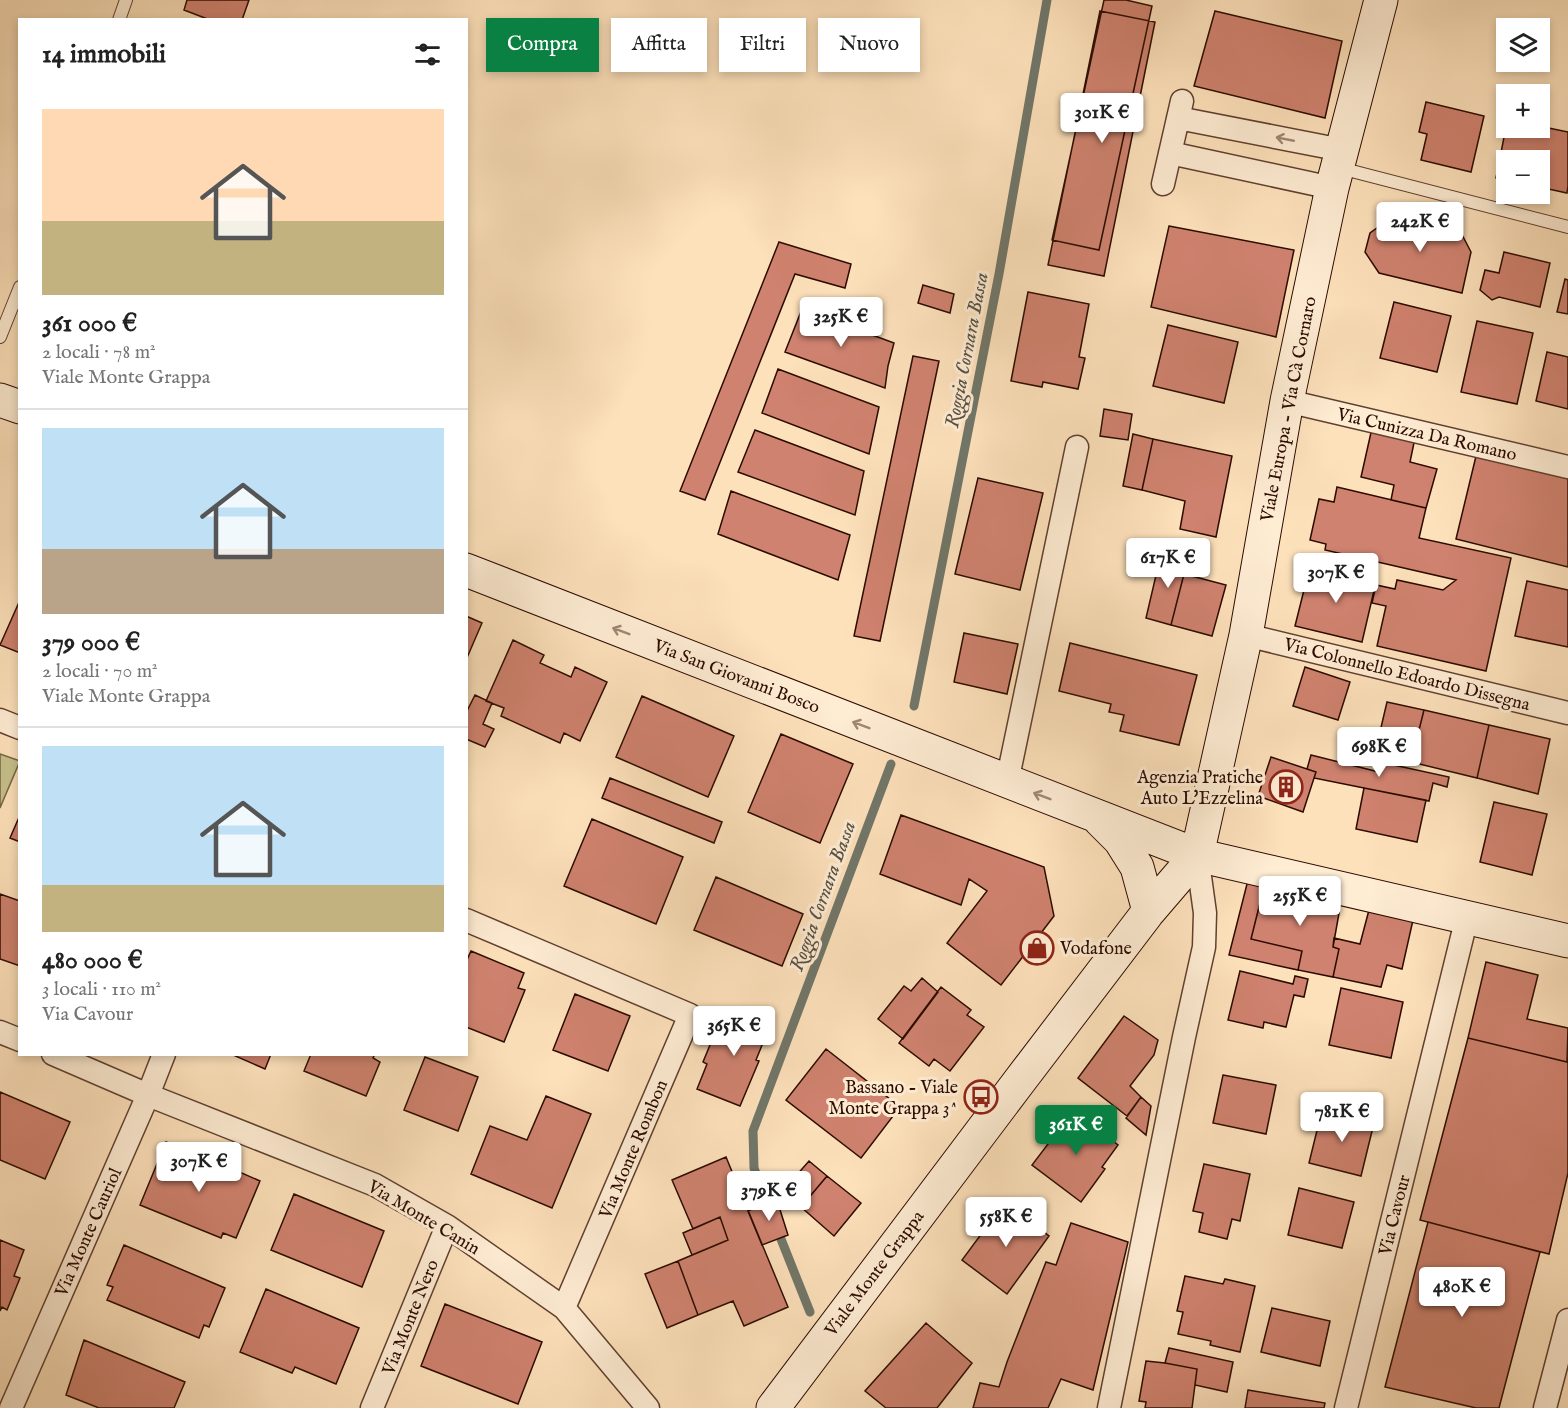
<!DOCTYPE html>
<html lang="it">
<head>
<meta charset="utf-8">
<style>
	body { margin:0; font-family:"IM FELL English",serif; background:#f6f6f6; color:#222; height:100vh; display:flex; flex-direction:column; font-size:22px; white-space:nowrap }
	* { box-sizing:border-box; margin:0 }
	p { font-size:20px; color:#767676 }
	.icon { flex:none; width:33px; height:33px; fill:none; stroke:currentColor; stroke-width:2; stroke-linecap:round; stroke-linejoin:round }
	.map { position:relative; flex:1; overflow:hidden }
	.side { position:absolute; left:18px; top:18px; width:450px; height:1038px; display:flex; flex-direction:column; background:#fff; border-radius:0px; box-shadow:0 3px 9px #0003 }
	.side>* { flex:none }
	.hud { position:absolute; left:486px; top:18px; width:570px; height:54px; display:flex; gap:12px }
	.tools { position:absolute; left:1496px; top:18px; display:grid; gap:12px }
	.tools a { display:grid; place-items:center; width:54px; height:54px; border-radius:0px; background:#fff; box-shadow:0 3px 9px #0003; font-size:30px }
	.price { position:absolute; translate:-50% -51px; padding:0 14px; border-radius:6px; background:#fff; color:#222; font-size:20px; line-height:39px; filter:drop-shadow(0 2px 3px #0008) }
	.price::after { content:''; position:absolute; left:50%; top:36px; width:18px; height:14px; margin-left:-9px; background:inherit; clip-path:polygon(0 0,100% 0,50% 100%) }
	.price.current { background:#0b8043; color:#fff }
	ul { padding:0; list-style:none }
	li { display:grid; align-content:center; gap:12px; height:318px; padding:0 24px }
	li+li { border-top:2px solid #e0e0e0 }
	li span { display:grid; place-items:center; height:186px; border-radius:0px; color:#555 }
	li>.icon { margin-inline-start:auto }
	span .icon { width:108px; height:108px; fill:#fffc; stroke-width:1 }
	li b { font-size:26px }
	h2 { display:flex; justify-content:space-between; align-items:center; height:72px; padding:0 24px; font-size:26px }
	.pill { padding:0 21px; border-radius:0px; background:#fff; box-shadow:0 3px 9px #0003; font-size:21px; line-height:54px }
	.pill.current { background:#0b8043; color:#fff }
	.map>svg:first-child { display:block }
	.green { fill:#c6c18c; stroke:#796646; stroke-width:1.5 }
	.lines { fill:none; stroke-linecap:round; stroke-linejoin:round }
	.stream { stroke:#717669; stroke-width:9 }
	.building { fill:#cf826f; stroke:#2c0b00; stroke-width:1.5 }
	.lane-casing { stroke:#60402f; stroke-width:14 }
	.street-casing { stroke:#60402f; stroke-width:25 }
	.secondary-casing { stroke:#2c0b00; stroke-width:35 }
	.lane { stroke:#feecd3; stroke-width:12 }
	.street { stroke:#feecd3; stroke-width:22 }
	.secondary { stroke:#feecd3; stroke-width:33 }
	.oneway { stroke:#a08774 }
	.labels { text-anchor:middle; stroke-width:6; stroke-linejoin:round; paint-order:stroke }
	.street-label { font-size:18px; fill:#2c0b00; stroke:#feecd3 }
	.poi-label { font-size:18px; fill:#2c0b00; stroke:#feecd3; text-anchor:end }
	.water-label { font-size:20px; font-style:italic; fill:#5a5346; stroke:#feecd3 }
</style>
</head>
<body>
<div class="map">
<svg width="1568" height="1408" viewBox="0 0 1568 1408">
	<rect width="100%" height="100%" fill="#fde1bb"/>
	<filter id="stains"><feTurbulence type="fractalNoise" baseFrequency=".00333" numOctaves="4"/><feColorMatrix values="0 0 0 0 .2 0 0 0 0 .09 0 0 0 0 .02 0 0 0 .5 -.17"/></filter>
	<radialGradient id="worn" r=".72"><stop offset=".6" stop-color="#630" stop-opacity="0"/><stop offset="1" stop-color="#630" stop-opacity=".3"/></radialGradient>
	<path class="green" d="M 0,754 L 20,761 L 0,808 Z"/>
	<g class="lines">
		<path class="stream" d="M 914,706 L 999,274 L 1047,0
			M 771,1213 L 754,1168 L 753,1131 L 891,764
			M 777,1229 L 810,1312"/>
	</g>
	<path class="building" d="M 187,0 L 249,0 L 242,20 L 210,20 L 184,10 Z
		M 1104,0 L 1126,0 L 1152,6 L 1099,250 L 1052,240 Z
		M 1100,11 L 1155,22 L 1104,276 L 1048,265 Z
		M 1215,11 L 1342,41 L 1325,118 L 1194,86 Z
		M 1426,102 L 1484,116 L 1471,172 L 1421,160 L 1427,134 L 1419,132 Z
		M 1539,126 L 1568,132 L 1568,186 L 1567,193 L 1539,187 L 1539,160 L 1506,160 L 1506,181 L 1496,178 L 1506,127 L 1539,128 Z
		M 1398,213 L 1411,216 L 1418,230 L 1434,233 L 1446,225 L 1458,227 L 1471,252 L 1462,293 L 1379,273 L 1365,252 L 1370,233 Z
		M 1169,226 L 1294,250 L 1276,337 L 1151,307 Z
		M 779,242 L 851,264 L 845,288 L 795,274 L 705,500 L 680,491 Z
		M 1504,252 L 1550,263 L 1540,307 L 1499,297 L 1492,300 L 1480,290 L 1485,270 L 1499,273 Z
		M 1565,279 L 1568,280 L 1568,314 L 1557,312 Z
		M 923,285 L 954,294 L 950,313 L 918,303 Z
		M 1028,292 L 1089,304 L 1079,357 L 1085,358 L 1078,389 L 1043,382 L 1042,387 L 1011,381 Z
		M 1394,302 L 1451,316 L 1437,372 L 1380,358 Z
		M 802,309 L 894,343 L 888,366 L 885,388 L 785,352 Z
		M 1477,321 L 1533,333 L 1517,404 L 1461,392 Z
		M 1168,325 L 1238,342 L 1224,403 L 1153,386 Z
		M 1547,352 L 1568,357 L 1568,409 L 1536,401 Z
		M 913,356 L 939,361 L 880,641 L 854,636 Z
		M 778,369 L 879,407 L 869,454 L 762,413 Z
		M 1104,409 L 1132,414 L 1128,440 L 1100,436 Z
		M 1372,428 L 1415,438 L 1410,462 L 1437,469 L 1426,508 L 1391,500 L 1394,485 L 1361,477 Z
		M 755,430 L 864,471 L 855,515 L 738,472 Z
		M 1133,434 L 1153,439 L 1142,490 L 1123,486 Z
		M 1153,439 L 1232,456 L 1216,537 L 1180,529 L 1185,501 L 1142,490 Z
		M 1477,452 L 1568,475 L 1568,567 L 1456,539 Z
		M 978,478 L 1043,493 L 1020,590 L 955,574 Z
		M 1337,487 L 1426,508 L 1419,538 L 1511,558 L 1486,671 L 1377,646 L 1386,606 L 1372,603 L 1376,585 L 1395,589 L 1397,580 L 1443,590 L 1456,580 L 1325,550 L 1326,544 L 1310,540 L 1319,499 L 1334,502 Z
		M 731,491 L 850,535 L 838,580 L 718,534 Z
		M 1170,555 L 1193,560 L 1190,576 L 1184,574 L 1171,625 L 1146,618 L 1157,571 L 1164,571 Z
		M 1310,566 L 1376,582 L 1362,642 L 1295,626 Z
		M 1184,574 L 1226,585 L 1212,636 L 1171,625 Z
		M 1527,581 L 1568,590 L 1568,647 L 1515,636 Z
		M 20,600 L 20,653 L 0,645 Z
		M 466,616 L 482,623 L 466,660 Z
		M 964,633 L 1018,644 L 1007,694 L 954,682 Z
		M 513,640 L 544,655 L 540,663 L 571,677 L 575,667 L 607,682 L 580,741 L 564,733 L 560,743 L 501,716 L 504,708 L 486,701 Z
		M 1070,643 L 1197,675 L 1179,745 L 1120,731 L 1124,715 L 1109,712 L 1111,704 L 1059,691 Z
		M 1305,667 L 1350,682 L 1338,720 L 1293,706 Z
		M 475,695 L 492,703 L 483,724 L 494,729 L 485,747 L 466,739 L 466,713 Z
		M 642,696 L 734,736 L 708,797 L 616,757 Z
		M 1387,702 L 1424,710 L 1411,762 L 1375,753 Z
		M 1424,710 L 1489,725 L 1477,778 L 1411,762 Z
		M 1489,725 L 1550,739 L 1538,794 L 1477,778 Z
		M 781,734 L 853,764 L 820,843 L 748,812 Z
		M 1311,755 L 1379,772 L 1380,762 L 1449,777 L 1447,787 L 1433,783 L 1429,801 L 1314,778 L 1316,772 L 1307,769 Z
		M 1271,757 L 1316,772 L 1303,812 L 1258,796 Z
		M 610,778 L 722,822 L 714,843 L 602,798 Z
		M 1364,788 L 1426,800 L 1417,842 L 1356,829 Z
		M 1494,802 L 1547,814 L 1532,875 L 1480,862 Z
		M 20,815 L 20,842 L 10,838 Z
		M 901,815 L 1044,867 L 1054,916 L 1001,985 L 947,943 L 987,891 L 969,879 L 961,905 L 880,874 Z
		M 592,819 L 683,857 L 656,924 L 564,886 Z
		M 1249,876 L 1265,883 L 1251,939 L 1302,951 L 1298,970 L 1229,955 Z
		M 716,877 L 803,914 L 782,966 L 694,930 Z
		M 1265,883 L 1341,902 L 1333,947 L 1339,949 L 1333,977 L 1298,970 L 1302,951 L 1251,939 Z
		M 0,894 L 20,901 L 20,966 L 0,959 Z
		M 1369,910 L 1413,920 L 1402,969 L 1387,965 L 1381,987 L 1333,977 L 1339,949 L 1333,947 L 1334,938 L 1360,944 Z
		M 471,951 L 524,973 L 518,988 L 525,990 L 504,1042 L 466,1027 L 466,962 Z
		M 1486,962 L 1538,975 L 1527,1019 L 1568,1028 L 1567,1062 L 1468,1038 Z
		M 1240,971 L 1293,984 L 1295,976 L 1308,979 L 1304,997 L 1294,995 L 1286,1027 L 1264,1022 L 1263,1028 L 1228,1020 Z
		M 922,978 L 938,992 L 903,1039 L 878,1019 L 904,986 L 911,991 Z
		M 941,987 L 971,1010 L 967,1015 L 984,1027 L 950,1071 L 934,1059 L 929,1066 L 899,1043 Z
		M 1341,988 L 1403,1002 L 1391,1058 L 1329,1045 Z
		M 575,994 L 630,1016 L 608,1071 L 553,1050 Z
		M 731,1007 L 771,1023 L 756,1060 L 759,1061 L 740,1106 L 697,1089 L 707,1064 L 703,1062 L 717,1028 L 722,1030 Z
		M 1124,1016 L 1158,1040 L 1154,1055 L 1130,1086 L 1141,1097 L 1127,1116 L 1078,1078 Z
		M 1468,1038 L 1567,1062 L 1568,1057 L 1568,1173 L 1549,1254 L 1420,1220 Z
		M 826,1049 L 900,1107 L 861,1158 L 786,1100 Z
		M 231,1054 L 271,1054 L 265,1069 Z
		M 311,1054 L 375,1054 L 373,1058 L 380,1062 L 366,1096 L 304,1071 Z
		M 425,1057 L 478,1077 L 458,1131 L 404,1110 Z
		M 1223,1075 L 1276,1085 L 1266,1134 L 1213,1123 Z
		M 0,1092 L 70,1122 L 45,1179 L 0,1160 Z
		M 546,1096 L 591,1114 L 552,1208 L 471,1174 L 490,1126 L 527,1140 Z
		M 1141,1097 L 1151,1106 L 1146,1135 L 1126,1118 Z
		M 1322,1110 L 1374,1123 L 1361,1176 L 1309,1163 Z
		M 1073,1111 L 1118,1145 L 1102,1167 L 1105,1169 L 1081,1202 L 1032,1165 Z
		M 166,1142 L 195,1154 L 193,1160 L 225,1174 L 228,1167 L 260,1181 L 236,1238 L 223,1233 L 221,1238 L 140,1205 Z
		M 726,1157 L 788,1307 L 744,1326 L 733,1301 L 698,1315 L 678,1261 L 728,1240 L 720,1217 L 693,1229 L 672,1180 Z
		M 809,1161 L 827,1176 L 801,1207 L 787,1186 Z
		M 1204,1164 L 1250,1174 L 1240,1221 L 1232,1219 L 1227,1239 L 1199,1232 L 1203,1213 L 1193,1211 Z
		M 827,1176 L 861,1203 L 834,1236 L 801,1207 Z
		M 1299,1188 L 1354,1202 L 1342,1248 L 1288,1235 Z
		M 294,1194 L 384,1231 L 362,1287 L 271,1250 Z
		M 776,1197 L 788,1235 L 762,1245 L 748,1211 Z
		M 1005,1202 L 1049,1236 L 1007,1294 L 962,1260 Z
		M 720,1217 L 728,1240 L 692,1255 L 683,1233 Z
		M 1428,1222 L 1540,1252 L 1499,1408 L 1476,1408 L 1385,1387 Z
		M 1071,1223 L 1128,1242 L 1093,1390 L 1061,1379 L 1048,1408 L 973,1408 L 980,1383 L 999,1387 L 1007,1362 L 1046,1262 L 1056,1265 Z
		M 0,1240 L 24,1250 L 14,1276 L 20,1278 L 7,1310 L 2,1307 L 0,1311 Z
		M 124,1245 L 225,1288 L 209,1327 L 204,1325 L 199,1338 L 107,1300 L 113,1287 L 107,1285 Z
		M 678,1261 L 698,1315 L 667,1328 L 645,1274 Z
		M 1185,1276 L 1223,1284 L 1225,1279 L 1255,1286 L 1240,1352 L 1210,1345 L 1211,1341 L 1178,1334 L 1183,1312 L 1177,1311 Z
		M 266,1289 L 359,1328 L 336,1384 L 295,1367 L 292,1373 L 240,1352 Z
		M 445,1304 L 542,1342 L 518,1404 L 421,1366 Z
		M 1272,1308 L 1330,1321 L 1320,1366 L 1261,1352 Z
		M 926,1323 L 972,1363 L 937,1408 L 886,1408 L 865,1391 Z
		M 84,1340 L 185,1382 L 174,1408 L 99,1408 L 66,1395 Z
		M 1169,1348 L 1233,1362 L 1227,1392 L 1195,1385 L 1197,1369 L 1165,1363 Z
		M 1146,1361 L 1165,1363 L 1197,1369 L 1192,1408 L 1145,1408 L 1146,1402 L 1139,1401 Z
		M 1248,1390 L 1325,1403 L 1324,1408 L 1245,1408 Z"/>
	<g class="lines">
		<g class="lane-casing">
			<path id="lane" d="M 119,20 L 126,0
				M 1340,168 L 1568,227
				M 0,337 L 20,287"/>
		</g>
		<g class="street-casing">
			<path id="street" d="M 1178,118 L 1342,150
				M 1170,153 L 1332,188
				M 1163,184 L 1182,101
				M 1287,401 L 1568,467
				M 1246,635 L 1568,713
				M 0,720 L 20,728
				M 1007,782 L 1077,447
				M 466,920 L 690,1015 L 564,1308
				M 0,1032 L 20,1040
				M 53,1054 L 148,1095 L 375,1185 L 447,1226 L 564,1308 L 648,1408
				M 11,1408 L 148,1095 L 164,1054
				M 372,1408 L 447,1226
				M 1109,1408 L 1184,1037 L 1204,947 L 1205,913 L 1197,855
				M 1346,1408 L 1467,917
				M 1545,1408 L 1568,1320"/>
		</g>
		<g class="secondary-casing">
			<path id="secondary" d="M 0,400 L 20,407
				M 466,570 L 1197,855 L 1568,941
				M 1100,820 L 1120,840 L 1137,867 L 1149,911
				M 773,1408 L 1018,1083 L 1149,911 L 1197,855 L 1246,635 L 1287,401 L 1332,188 L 1381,0"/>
		</g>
		<use href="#lane" class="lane"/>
		<use href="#street" class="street"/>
		<use href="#secondary" class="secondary"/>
	</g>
	<defs><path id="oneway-shaft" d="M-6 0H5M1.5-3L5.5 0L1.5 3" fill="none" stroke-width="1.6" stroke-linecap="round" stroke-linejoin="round" transform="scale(1.5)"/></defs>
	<g class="oneway">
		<use href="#oneway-shaft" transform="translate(1285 139) rotate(-169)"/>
		<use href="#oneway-shaft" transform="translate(621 631) rotate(-159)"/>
		<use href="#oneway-shaft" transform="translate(861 725) rotate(-159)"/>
		<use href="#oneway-shaft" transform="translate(1042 796) rotate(-159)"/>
	</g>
	<defs>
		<g id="building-ring" transform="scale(1.725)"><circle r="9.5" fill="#feecd3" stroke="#8f2418" stroke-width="1.5"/><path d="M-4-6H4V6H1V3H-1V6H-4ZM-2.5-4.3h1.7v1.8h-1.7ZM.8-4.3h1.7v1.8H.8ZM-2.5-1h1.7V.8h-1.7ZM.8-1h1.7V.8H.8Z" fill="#8f2418"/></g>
		<g id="shop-ring" transform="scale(1.725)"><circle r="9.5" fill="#feecd3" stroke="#8f2418" stroke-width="1.5"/><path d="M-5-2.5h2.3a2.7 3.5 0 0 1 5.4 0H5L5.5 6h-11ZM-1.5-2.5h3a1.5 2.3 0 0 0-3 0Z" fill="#8f2418"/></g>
		<g id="bus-ring" transform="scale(1.725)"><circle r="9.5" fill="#feecd3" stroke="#8f2418" stroke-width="1.5"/><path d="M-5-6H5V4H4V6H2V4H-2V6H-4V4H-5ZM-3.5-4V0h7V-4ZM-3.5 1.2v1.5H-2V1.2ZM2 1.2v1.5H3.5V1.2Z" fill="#8f2418"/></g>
	</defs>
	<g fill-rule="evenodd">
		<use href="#building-ring" x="1286" y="787"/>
		<use href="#shop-ring" x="1037" y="948"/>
		<use href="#bus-ring" x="981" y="1097"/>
	</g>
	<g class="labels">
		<g class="street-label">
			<text transform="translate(1288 409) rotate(-79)" y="6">Viale Europa - Via Cà Cornaro</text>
			<text transform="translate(1427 434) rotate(13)" y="6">Via Cunizza Da Romano</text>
			<text transform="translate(1407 674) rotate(14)" y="6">Via Colonnello Edoardo Dissegna</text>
			<text transform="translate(737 676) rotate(21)" y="6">Via San Giovanni Bosco</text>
			<text transform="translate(633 1149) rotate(-67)" y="6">Via Monte Rombon</text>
			<text transform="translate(1394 1215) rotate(-76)" y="6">Via Cavour</text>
			<text transform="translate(424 1217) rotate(31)" y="6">Via Monte Canin</text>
			<text transform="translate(88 1232) rotate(-66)" y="6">Via Monte Cauriol</text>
			<text transform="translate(874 1273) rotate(-53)" y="6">Viale Monte Grappa</text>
			<text transform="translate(410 1317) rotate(-68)" y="6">Via Monte Nero</text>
		</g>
		<g class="poi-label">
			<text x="1263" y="783">Agenzia Pratiche<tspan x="1263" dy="21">Auto L'Ezzelina</tspan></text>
			<text x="1060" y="954" text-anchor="start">Vodafone</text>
			<text x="958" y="1093">Bassano - Viale<tspan x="958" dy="21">Monte Grappa 3^</tspan></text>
		</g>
		<g class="water-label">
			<text transform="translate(966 350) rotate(-79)" y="7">Roggia Cornara Bassa</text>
			<text transform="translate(822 896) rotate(-70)" y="7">Roggia Cornara Bassa</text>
		</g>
	</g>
	<rect width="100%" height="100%" filter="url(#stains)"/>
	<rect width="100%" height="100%" fill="url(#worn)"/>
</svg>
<div class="tools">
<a><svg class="icon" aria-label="layers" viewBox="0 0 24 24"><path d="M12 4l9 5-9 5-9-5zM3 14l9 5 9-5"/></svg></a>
<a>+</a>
<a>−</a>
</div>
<b class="price" style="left:1102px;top:144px">301K €</b>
<b class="price" style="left:1420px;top:253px">242K €</b>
<b class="price" style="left:841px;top:348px">325K €</b>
<b class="price" style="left:1168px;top:589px">617K €</b>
<b class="price" style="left:1336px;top:604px">307K €</b>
<b class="price" style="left:1379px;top:778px">698K €</b>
<b class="price" style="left:1300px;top:927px">255K €</b>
<b class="price" style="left:734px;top:1057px">365K €</b>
<b class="price" style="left:1342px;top:1143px">781K €</b>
<b class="price current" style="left:1076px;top:1156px">361K €</b>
<b class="price" style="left:199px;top:1193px">307K €</b>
<b class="price" style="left:769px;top:1222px">379K €</b>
<b class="price" style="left:1006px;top:1248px">558K €</b>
<b class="price" style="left:1462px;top:1318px">480K €</b>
<div class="hud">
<a class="pill current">Compra</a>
<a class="pill">Affitta</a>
<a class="pill">Filtri</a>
<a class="pill">Nuovo</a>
</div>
<section class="side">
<h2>14 immobili<svg class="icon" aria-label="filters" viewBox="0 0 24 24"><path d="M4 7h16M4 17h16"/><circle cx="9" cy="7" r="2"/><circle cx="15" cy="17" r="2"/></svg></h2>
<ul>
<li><span style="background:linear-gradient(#ffd9b3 60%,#c2b280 0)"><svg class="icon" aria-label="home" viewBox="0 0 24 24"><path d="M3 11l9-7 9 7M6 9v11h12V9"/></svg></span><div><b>361 000 €</b><p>2 locali · 78 m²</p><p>Viale Monte Grappa</p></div></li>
<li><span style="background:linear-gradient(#bfe0f5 65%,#b9a48a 0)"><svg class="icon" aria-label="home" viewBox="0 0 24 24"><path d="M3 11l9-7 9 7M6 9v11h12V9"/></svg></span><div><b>379 000 €</b><p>2 locali · 70 m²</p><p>Viale Monte Grappa</p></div></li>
<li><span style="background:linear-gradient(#bfe0f5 75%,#c2b280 0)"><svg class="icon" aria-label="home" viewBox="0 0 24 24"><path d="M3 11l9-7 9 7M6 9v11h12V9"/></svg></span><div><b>480 000 €</b><p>3 locali · 110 m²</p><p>Via Cavour</p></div></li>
</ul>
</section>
</div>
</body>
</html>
